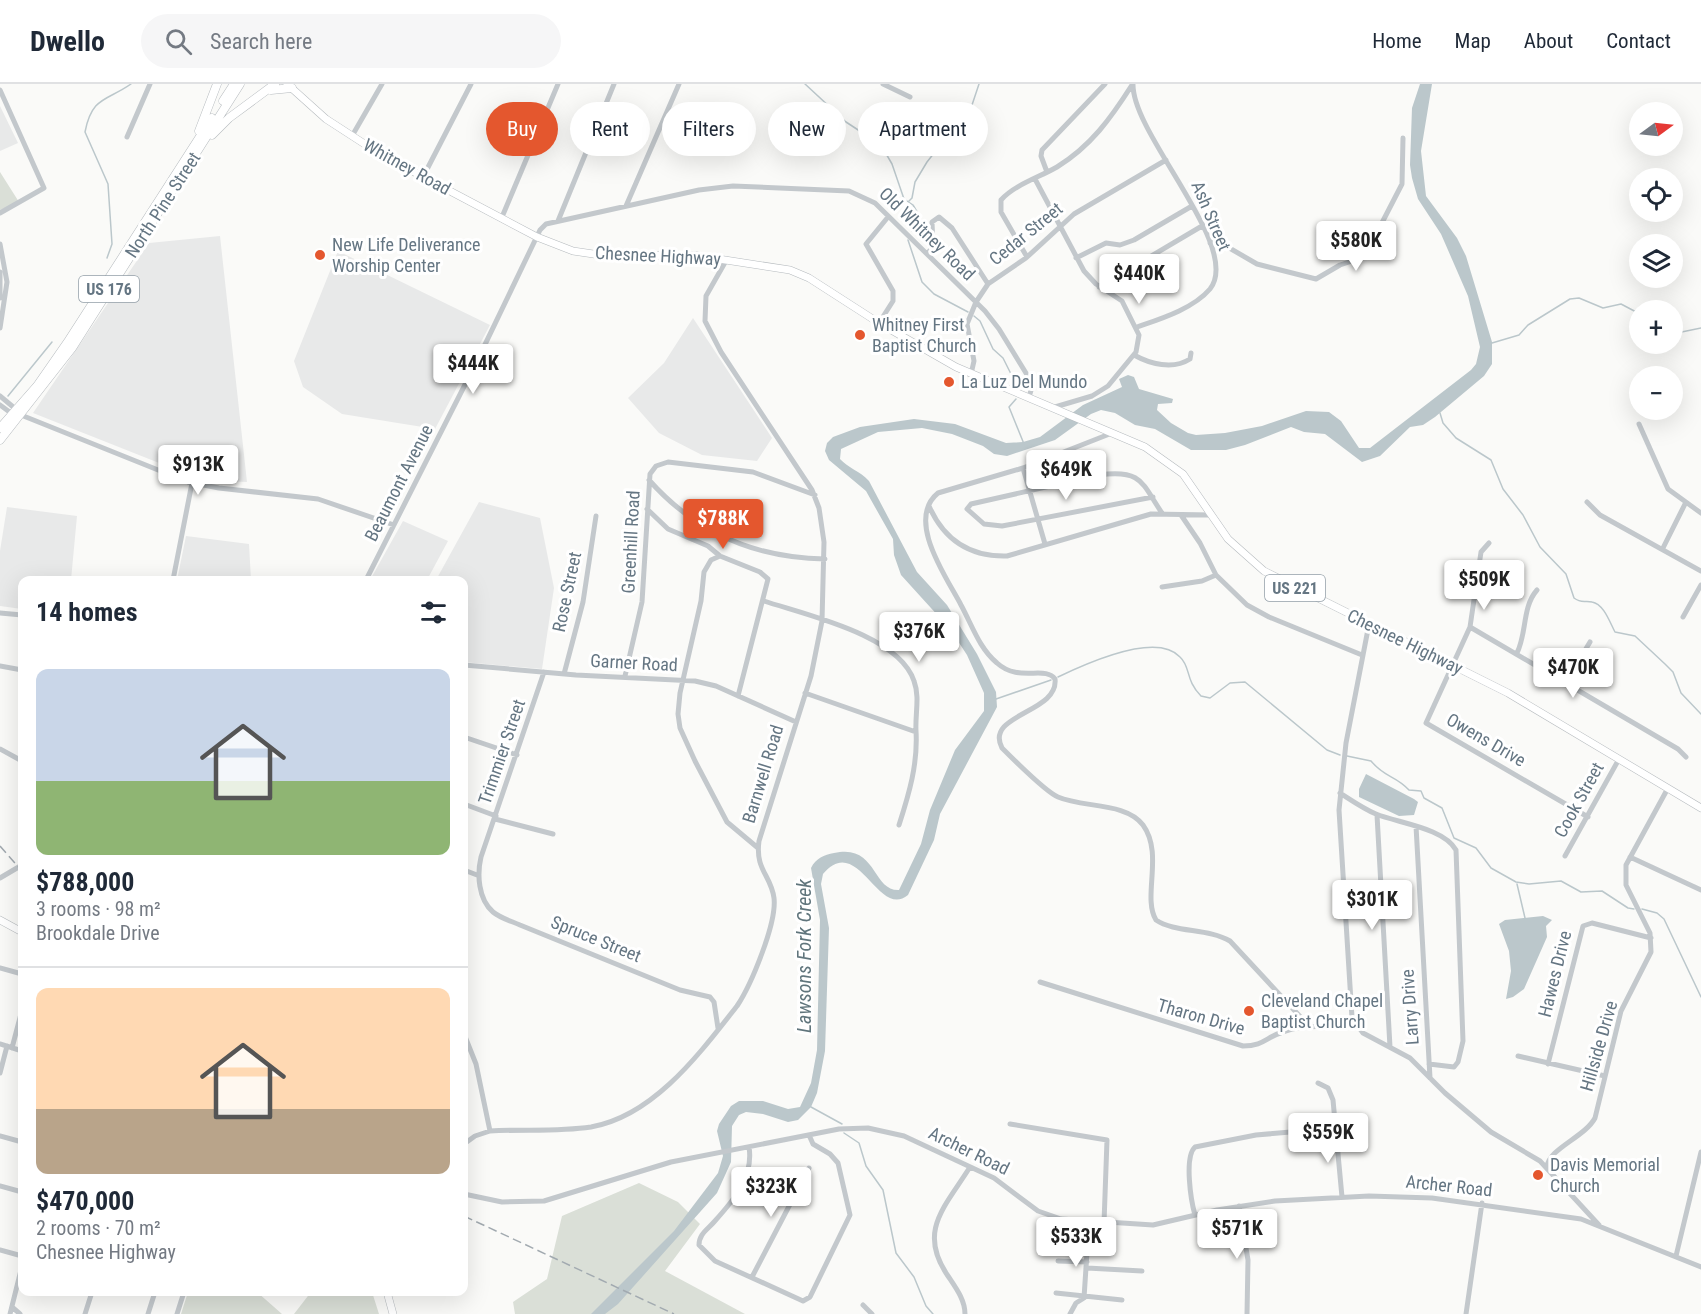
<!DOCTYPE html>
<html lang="en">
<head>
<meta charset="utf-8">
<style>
	body { margin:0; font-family:"Roboto Condensed",sans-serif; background:#f6f6f7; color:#1f2937; height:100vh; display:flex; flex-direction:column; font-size:22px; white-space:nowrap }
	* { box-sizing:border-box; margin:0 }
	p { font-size:20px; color:#747a83 }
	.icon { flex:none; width:33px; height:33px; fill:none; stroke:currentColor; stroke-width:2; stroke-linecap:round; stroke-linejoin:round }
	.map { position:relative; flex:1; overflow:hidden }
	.side { position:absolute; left:18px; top:492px; width:450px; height:720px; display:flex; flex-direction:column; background:#fff; border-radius:12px; box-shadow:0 6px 24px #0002 }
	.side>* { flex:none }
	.top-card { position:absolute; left:486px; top:18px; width:570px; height:54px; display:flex; gap:12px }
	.needle { width:39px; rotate:75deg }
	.tools { position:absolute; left:1629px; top:18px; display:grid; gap:12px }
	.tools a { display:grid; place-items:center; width:54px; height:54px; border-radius:50%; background:#fff; box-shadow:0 6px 24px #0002; font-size:30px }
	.price { position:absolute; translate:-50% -51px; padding:0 14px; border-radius:6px; background:#fff; color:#222; font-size:20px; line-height:39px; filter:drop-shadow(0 2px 3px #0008) }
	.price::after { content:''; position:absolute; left:50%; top:36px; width:18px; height:14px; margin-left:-9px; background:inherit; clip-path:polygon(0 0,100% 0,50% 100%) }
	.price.selected { background:#e4572e; color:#fff }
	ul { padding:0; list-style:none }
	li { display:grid; align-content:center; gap:12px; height:318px; padding:0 18px }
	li+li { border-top:2px solid #e0e1e3 }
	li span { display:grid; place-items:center; height:186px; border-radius:12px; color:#555 }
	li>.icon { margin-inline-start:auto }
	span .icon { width:108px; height:108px; fill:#fffc; stroke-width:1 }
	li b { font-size:26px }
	h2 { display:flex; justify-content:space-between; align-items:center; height:72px; padding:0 18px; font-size:26px }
	.tag { padding:0 21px; border-radius:27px; background:#fff; box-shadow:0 6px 24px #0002; font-size:21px; line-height:54px }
	.tag.selected { background:#e4572e; color:#fff }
	header { display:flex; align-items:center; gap:36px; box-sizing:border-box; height:84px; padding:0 30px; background:#fff; border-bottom:2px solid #e0e1e3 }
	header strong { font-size:28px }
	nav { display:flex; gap:33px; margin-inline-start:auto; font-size:21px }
	.search { width:420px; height:54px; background:#f6f6f7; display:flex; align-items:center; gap:15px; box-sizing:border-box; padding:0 21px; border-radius:33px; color:#747a83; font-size:22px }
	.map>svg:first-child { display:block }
	.built { fill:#e8e9e9 }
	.green { fill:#dadfd7 }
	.water { fill:#bbc7cb }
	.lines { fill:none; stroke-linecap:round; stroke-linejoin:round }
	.stream { stroke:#bbc7cb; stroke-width:1.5 }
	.major-casing { stroke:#b5babe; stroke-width:8 }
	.highway-casing { stroke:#b4b9bd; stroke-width:9 }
	.minor { stroke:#c3c8cc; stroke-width:5 }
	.major { stroke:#fff; stroke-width:7 }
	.highway { stroke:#fff; stroke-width:8 }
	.rail { stroke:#a2aab0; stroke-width:1.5; stroke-dasharray:9 4.5; stroke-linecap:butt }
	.poi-dot { fill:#e4572e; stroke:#fff; stroke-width:2 }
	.labels { text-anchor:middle; stroke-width:6; stroke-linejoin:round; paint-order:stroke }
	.shield { fill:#fff; stroke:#939fa8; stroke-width:1.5 }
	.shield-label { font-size:16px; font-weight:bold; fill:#657683 }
	.street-label { font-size:18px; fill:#657683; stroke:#fff }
	.poi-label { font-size:18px; fill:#657683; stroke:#fff; text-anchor:start }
	.water-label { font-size:20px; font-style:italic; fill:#60757c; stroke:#fff }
</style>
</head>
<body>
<header>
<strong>Dwello</strong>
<div class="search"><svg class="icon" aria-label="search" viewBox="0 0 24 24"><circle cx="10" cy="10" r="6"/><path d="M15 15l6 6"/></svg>Search here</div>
<nav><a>Home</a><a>Map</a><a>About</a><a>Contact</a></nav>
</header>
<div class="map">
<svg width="1701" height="1230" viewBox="0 0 1701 1230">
	<rect width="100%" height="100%" fill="#fafaf8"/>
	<path class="built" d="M 0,22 L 18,59 L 0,67 Z
		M 220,152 L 247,398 L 202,396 L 33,329 L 149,159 Z
		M 338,167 L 490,241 L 435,345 L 342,330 L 303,303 L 294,277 Z
		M 693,234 L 772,354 L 757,377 L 702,371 L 659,349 L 628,314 L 664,279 Z
		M 479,418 L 540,434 L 554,504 L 542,585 L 464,578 L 464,496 L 436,496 Z
		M 7,423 L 77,432 L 71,496 L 22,496 L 22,525 L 0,522 L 0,467 Z
		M 403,437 L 448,457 L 427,496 L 370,496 Z
		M 186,452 L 249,460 L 251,496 L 177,496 Z"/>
	<path class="green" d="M 0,88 L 19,118 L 0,126 Z
		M 639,1099 L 678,1118 L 700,1140 L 665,1187 L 745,1230 L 515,1230 L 513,1218 L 547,1195 L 562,1132 Z
		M 188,1208 L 257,1208 L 282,1230 L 181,1230 Z
		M 311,1208 L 372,1208 L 379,1230 L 294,1230 Z"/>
	<path class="water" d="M 1420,0 L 1432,0 L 1421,67 L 1426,112 L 1457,154 L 1466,172 L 1492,258 L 1492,280 L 1484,292 L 1435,333 L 1423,341 L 1410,343 L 1380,372 L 1362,378 L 1325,350 L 1304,348 L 1291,343 L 1245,361 L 1226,366 L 1191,366 L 1155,345 L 1135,341 L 1115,329 L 1101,326 L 1091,330 L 1055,356 L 1007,372 L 994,370 L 983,362 L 952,350 L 922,344 L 878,348 L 841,365 L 840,375 C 848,384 860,387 869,397 L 917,488 L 947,521 L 977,570 L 996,608 L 997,623 L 940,730 L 934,756 L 908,811 C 878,836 858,748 823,790 L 821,800 L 829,844 L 825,967 L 817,1009 L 811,1023 L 798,1036 L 788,1038 L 763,1030 L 746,1028 L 739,1031 L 732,1042 L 731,1078 L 717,1109 L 618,1220 L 605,1230 L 591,1230 L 674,1147 L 718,1089 L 723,1072 L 717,1047 L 719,1040 L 731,1022 L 739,1017 L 763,1017 L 788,1025 L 800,1023 L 811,999 L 817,966 L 820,836 L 811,784 C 816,774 824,771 834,769 C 877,759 872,807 899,806 L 921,760 L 930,726 L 955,666 L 984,627 L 984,609 L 967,571 L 950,545 L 901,491 L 894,471 L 893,455 L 871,416 L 866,407 L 829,376 L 825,367 L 827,359 L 833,353 L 860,343 L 914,335 L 955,340 L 1006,359 L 1023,358 L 1040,353 L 1083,321 L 1122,303 L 1119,295 L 1128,291 L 1134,293 L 1139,305 L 1173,315 L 1172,319 L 1158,320 L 1157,326 L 1171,339 L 1188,349 L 1196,351 L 1225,349 L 1262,342 L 1306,327 L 1329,328 L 1341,337 L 1359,364 L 1370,364 L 1471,286 L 1476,280 L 1480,263 L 1468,212 L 1441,150 L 1418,115 L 1412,94 L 1410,81 L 1412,24 Z
		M 1366,690 L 1414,715 L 1418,718 L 1414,731 L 1399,732 L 1359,713 L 1359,705 Z
		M 1543,832 L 1552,836 L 1546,842 L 1547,853 L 1524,905 L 1513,913 L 1506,915 L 1511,887 L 1509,867 L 1499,840 L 1505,836 Z"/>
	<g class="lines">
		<path class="stream" d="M 805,0 L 846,38 L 881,61 L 892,80 L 904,115 L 913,121 L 919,131 L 918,141 L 912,147
			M 909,117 L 912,114 L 915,98 L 927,78 L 972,21 L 979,0
			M 908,156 L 922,198 L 934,210 L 968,228
			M 107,174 L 112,160 L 108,100 L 85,48 C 92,12 107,17 131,0
			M 974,232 L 980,237 L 993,265 L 1003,274 L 1015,298
			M 1672,250 L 1701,244
			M 1492,259 L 1519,251 L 1528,241 L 1570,215 L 1579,214 L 1603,224 L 1621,220 L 1640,230
			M 8,312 L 52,258
			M 1016,315 L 1009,323 L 1024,360
			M 1440,329 L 1443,339 L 1456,354 L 1491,376 L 1503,405 L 1523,431 L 1540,463 L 1566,490 L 1574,514 C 1582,520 1585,516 1592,518 C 1604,520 1610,539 1615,548 L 1635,552 L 1665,580 L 1673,588 L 1681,609 L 1701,630
			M 1058,593 C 1083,581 1156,547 1180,573 C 1191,583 1185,596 1201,612 L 1210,614 L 1230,599 L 1245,598 L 1327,666 L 1340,671
			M 996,615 L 1051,596
			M 1347,672 L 1371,677 C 1385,694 1395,691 1409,706 L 1421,707 L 1424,714 L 1442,724 L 1454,754 L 1476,764 L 1491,784 L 1516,798 L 1529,800 L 1561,797 L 1581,808 L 1602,807 L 1628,824 L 1634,825
			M 1517,800 L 1525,834
			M 1642,825 L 1657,829 L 1664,835 L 1701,913
			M 811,1023 L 842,1040
			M 844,1049 L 859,1059 L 866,1082 L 883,1106 L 896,1169 L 914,1193 L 926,1222 L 933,1230"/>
		<g class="major-casing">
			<path id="major" d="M 287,0 L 326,35 L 380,70 L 537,153 L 573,167 L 607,172 L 693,171 L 790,186 L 809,194 L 879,239 L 956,283 L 1145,363 L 1183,390 L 1228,455 L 1264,487 L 1508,609 L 1701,724
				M 0,836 L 22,848
				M 387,1208 L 393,1230"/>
		</g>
		<g class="highway-casing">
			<path id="highway" d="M 271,6 L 292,4
				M 223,17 L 234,0
				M 199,47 L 217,0
				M 212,51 L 229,34 L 275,0
				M 0,344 L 37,302 L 69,256 L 212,34
				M 0,356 L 72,264 L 240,0"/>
		</g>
		<path class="minor" d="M 883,0 L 910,13
			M 1133,0 C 1132,51 1243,163 1210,205 C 1193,225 1160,235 1137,243
			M 0,6 L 44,104 L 0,129
			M 352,52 L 382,0
			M 127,53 L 150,0
			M 1047,88 L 1041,72 L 1042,66 L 1105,0
			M 423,93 L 471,0
			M 1035,95 L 1084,187 L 1096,200 L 1122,217 L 1139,251 L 1136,268 L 1108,302 L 1092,312 L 1055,323
			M 626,122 L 679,0
			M 502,133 L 558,0
			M 558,137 L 614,0
			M 1210,159 L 1219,158 L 1257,180 L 1316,195 L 1340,181 L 1355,176 L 1370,162 L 1402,100 L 1403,54
			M 0,160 L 7,198 L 0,244
			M 927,170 L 933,163 L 932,138 L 939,133 L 952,144 L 988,200
			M 1027,173 L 1001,128 L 1001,116 C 1014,101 1040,93 1057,83 C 1091,62 1111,34 1132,1
			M 1076,174 L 1106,159 L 1120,161 L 1134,156 L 1192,122
			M 0,188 L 0,214
			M 1099,203 L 1202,142
			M 879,239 L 893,217 L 893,207 L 866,160 L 888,133
			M 1134,271 C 1150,280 1173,286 1190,275 L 1191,269
			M 971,290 L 974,277 L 967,240 L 976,218 L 988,200 L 1026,174 L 1074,130 L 1166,76
			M 0,312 L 18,327
			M 0,321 L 15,332 L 21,331 L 188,398 L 219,404 L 318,415 L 394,441
			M 1639,340 L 1668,405 L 1701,429
			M 1112,349 L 1023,384 L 938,409 C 905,436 947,494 961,521 C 972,541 979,564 997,579 C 1019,599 1045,581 1055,595 C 1059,629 984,630 1002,664 C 1012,674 1046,708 1058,713 C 1083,724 1126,718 1143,741 C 1164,770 1142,813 1156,836 C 1175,849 1208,844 1230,857 L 1307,940
			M 1023,384 L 1045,460
			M 649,396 C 696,449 755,474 825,475
			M 1153,413 L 1002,442 L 984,440 L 967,425 L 971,420 L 1099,391 C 1143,385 1142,400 1162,429
			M 1587,418 L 1600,431 L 1701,487
			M 929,422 C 944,456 969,473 1007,472 L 1151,430 L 1212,431
			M 647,425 L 668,445 L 708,462 L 720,472 L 760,488 L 768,495 L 738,612
			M 1181,431 L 1200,459 L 1216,491 L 1247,521 L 1269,533 L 1362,571
			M 1489,459 L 1481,468 L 1470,543 L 1426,639 L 1588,733
			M 1663,464 L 1685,420
			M 720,472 L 711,476 L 704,488 L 701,517 L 680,609 L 678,630 L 680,644 L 695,677 L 727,738 L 758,764
			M 173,496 L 192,399
			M 366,496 L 479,273 L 540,146 L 546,140 L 699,106 L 733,102 L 849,107 L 875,119 L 985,227 L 999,245 L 1029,294 L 1032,303 L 1029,313
			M 1162,503 L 1202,497 L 1216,491
			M 764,517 C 806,531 899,551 914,597 C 920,613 915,630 916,647 C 918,680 909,710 899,741
			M 0,529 L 22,531
			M 1683,533 L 1701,501
			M 1369,540 L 1346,659 L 1339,726 L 1352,934 L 1363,949 L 1410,974 L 1445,1009 L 1491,1048 L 1540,1077 L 1599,1141
			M 1470,543 L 1678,665 L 1686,673
			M 1517,569 C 1527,549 1522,523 1537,506
			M 464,581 L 576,591 L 695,597 L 716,602 L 796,638
			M 0,582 L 22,586
			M 544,588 L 481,773 C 477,790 478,815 493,828 C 500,834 511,837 520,841 L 680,906 L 710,913 L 714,918 L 718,944
			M 564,590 L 583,518 L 596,432
			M 625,592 L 642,518 L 650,390 L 656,382 L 668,378 L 753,388 L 815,411
			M 1566,598 L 1590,558
			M 805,609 L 916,648
			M 464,653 L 517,671
			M 0,665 L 22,677
			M 1340,709 C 1351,716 1364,725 1376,730 C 1398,739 1444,744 1456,766 L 1463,957 L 1458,978 L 1454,983 L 1429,980
			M 464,720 L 496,732
			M 1377,731 L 1390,963
			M 495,735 L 553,750
			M 1416,742 L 1430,994
			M 1565,772 L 1619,675
			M 1630,773 L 1701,806
			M 464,786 L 477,791
			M 0,794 L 22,781
			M 0,884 L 22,890
			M 1040,898 L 1243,962 C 1264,962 1266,953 1283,948 C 1306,939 1330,945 1354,939
			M 464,950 L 476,980 L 490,1047
			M 0,960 L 22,967
			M 12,964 L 22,926
			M 1518,972 L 1605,992
			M 1548,980 L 1583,842 L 1592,839 L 1651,854
			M 0,989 L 7,962
			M 1318,999 L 1328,1004 L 1333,1016 L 1342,1113
			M 1010,1040 L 1107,1056 L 1104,1139
			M 0,1052 L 22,1058
			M 464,1060 L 475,1052 L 490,1047 C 524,1045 558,1048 591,1043 C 654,1032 700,969 737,922 C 751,901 777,839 774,814 C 771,791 755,786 759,757 L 811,592 L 822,537 L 824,458 L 819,424 L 812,406 L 721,268 L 705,237 L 706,212 L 727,175
			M 749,1063 C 754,1093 733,1117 714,1138 C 707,1146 699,1150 699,1161 L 715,1177 L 803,1217 L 810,1213 L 850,1131 L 838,1079 L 830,1070 L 813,1060 L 809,1051
			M 1547,1083 C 1548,1065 1585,1053 1595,1034 L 1621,927 L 1651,868 L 1650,849 L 1626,801 L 1626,781 L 1668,704
			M 0,1102 L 22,1108
			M 464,1110 L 502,1118 L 544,1117 L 671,1078 L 839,1045 L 868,1044 L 904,1052 L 994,1094 L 1038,1127 L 1061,1135 L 1153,1141 L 1217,1126 L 1275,1117 L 1369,1112 L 1432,1114 L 1581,1135 L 1701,1183
			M 1239,1122 L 1248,1176 L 1247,1230
			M 1195,1131 C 1191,1117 1184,1073 1195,1063 L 1256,1051 L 1337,1044
			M 0,1166 L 22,1172
			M 1676,1172 L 1701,1068
			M 1058,1177 L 1087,1178
			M 1087,1184 L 1142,1187
			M 752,1193 L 809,1084
			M 1056,1209 L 1122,1216
			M 863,1221 L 872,1230
			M 12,1223 L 20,1230
			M 10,1230 L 22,1182
			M 85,1230 L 92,1208
			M 148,1230 L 155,1208
			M 177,1230 L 184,1208
			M 965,1230 C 965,1216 956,1204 948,1192 C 917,1147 945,1123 970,1083
			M 1070,1230 L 1076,1219 L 1084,1214 L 1089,1138
			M 1466,1230 L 1482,1119"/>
		<use href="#major" class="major"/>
		<use href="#highway" class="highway"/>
		<path class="rail" d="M 0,762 L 22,787
			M 464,1132 L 674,1230"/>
	</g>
	<g class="poi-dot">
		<circle cx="320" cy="171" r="6"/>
		<circle cx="860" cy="251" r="6"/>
		<circle cx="949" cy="298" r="6"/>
		<circle cx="1249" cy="927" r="6"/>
		<circle cx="1538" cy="1091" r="6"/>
	</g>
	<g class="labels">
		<g class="shield">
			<rect x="79" y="192" width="60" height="26" rx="4.5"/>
			<rect x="1265" y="491" width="60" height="26" rx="4.5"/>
		</g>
		<g class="shield-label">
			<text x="109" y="211">US 176</text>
			<text x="1295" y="510">US 221</text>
		</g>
		<g class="street-label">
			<text transform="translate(407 83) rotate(29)" y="6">Whitney Road</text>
			<text transform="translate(163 121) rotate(-57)" y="6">North Pine Street</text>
			<text transform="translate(1211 132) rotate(67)" y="6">Ash Street</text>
			<text transform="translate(927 150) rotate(44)" y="6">Old Whitney Road</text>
			<text transform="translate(1026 150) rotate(-39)" y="6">Cedar Street</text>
			<text transform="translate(658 172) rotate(3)" y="6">Chesnee Highway</text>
			<text transform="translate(399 399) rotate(-63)" y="6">Beaumont Avenue</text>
			<text transform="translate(631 458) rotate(-87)" y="6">Greenhill Road</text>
			<text transform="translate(567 508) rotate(-78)" y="6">Rose Street</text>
			<text transform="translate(1405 558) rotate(26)" y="6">Chesnee Highway</text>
			<text transform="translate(634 579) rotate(3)" y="6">Garner Road</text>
			<text transform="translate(1486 656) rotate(30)" y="6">Owens Drive</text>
			<text transform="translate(502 668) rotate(-71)" y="6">Trimmier Street</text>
			<text transform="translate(763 690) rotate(-73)" y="6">Barnwell Road</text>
			<text transform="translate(1579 716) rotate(-61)" y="6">Cook Street</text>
			<text transform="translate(596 855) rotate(22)" y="6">Spruce Street</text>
			<text transform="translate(1555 890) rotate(-76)" y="6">Hawes Drive</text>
			<text transform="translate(1410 923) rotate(-94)" y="6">Larry Drive</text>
			<text transform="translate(1201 933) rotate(16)" y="6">Tharon Drive</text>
			<text transform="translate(1599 962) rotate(-74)" y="6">Hillside Drive</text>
			<text transform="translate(969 1067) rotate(26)" y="6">Archer Road</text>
			<text transform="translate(1449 1102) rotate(6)" y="6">Archer Road</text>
		</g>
		<g class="poi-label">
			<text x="332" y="167">New Life Deliverance<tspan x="332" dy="21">Worship Center</tspan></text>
			<text x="872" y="247">Whitney First<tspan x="872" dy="21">Baptist Church</tspan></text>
			<text x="961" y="304">La Luz Del Mundo</text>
			<text x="1261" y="923">Cleveland Chapel<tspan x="1261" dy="21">Baptist Church</tspan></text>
			<text x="1550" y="1087">Davis Memorial<tspan x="1550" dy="21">Church</tspan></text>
		</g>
		<g class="water-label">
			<text transform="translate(804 872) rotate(-90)" y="7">Lawsons Fork Creek</text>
		</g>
	</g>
</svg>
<div class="tools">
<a><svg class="needle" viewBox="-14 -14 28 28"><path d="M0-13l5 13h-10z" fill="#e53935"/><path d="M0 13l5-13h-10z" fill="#747a83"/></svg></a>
<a><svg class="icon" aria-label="locate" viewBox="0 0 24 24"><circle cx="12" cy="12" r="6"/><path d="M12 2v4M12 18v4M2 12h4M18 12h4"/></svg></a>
<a><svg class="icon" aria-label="layers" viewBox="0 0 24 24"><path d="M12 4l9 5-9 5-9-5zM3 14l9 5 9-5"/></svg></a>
<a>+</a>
<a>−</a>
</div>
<b class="price" style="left:1356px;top:188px">$580K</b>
<b class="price" style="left:1139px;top:221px">$440K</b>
<b class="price" style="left:473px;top:311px">$444K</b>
<b class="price" style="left:198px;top:412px">$913K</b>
<b class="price" style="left:1066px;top:417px">$649K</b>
<b class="price selected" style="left:723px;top:466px">$788K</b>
<b class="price" style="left:1484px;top:527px">$509K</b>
<b class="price" style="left:919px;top:579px">$376K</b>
<b class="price" style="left:1573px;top:615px">$470K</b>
<b class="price" style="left:1372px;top:847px">$301K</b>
<b class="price" style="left:1328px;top:1080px">$559K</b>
<b class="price" style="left:771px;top:1134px">$323K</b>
<b class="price" style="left:1237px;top:1176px">$571K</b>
<b class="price" style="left:1076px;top:1184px">$533K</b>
<div class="top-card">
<a class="tag selected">Buy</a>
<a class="tag">Rent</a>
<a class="tag">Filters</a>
<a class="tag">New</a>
<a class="tag">Apartment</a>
</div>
<section class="side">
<h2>14 homes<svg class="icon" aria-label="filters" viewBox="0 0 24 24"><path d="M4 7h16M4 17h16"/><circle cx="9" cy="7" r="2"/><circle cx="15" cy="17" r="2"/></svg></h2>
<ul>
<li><span style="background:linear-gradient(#c9d6e8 60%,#8fb573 0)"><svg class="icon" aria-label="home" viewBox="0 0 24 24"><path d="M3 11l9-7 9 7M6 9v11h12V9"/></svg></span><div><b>$788,000</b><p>3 rooms · 98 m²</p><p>Brookdale Drive</p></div></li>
<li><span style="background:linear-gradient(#ffd9b3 65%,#b9a48a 0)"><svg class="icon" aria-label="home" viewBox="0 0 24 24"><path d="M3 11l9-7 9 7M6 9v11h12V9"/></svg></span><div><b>$470,000</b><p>2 rooms · 70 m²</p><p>Chesnee Highway</p></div></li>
</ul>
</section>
</div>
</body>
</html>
